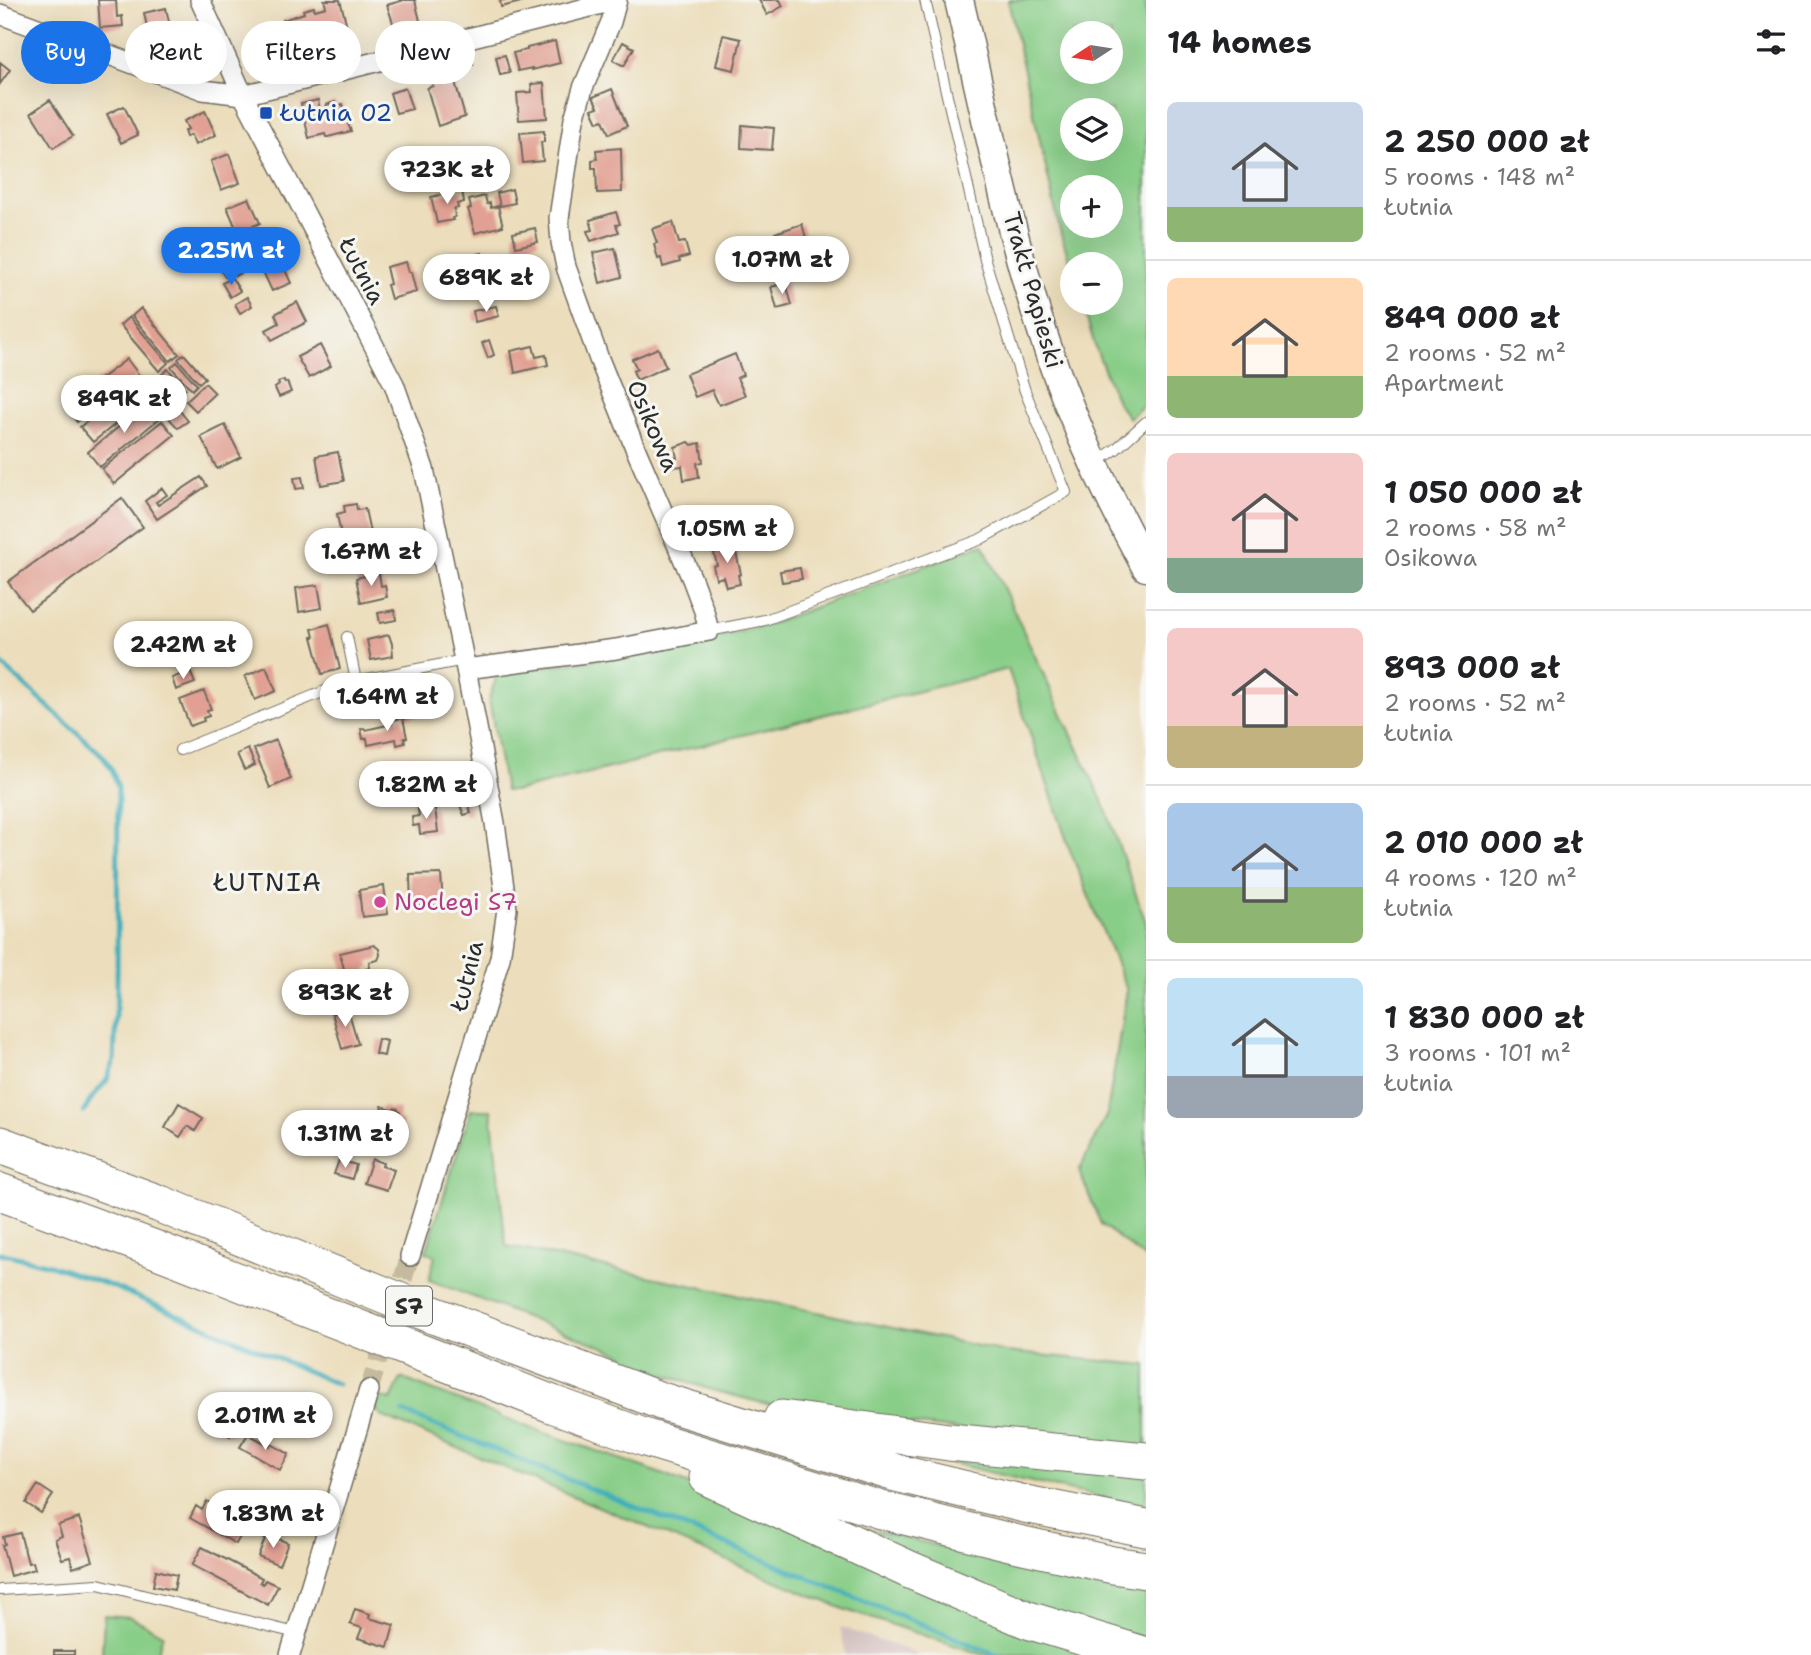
<!DOCTYPE html>
<html lang="en">
<head>
<meta charset="utf-8">
<style>
	body { margin:0; font-family:"Shantell Sans",sans-serif; background:#f2f2f2; color:#202124; height:100vh; display:flex; flex-direction:column; font-size:26px; white-space:nowrap }
	* { box-sizing:border-box; margin:0 }
	p { font-size:23px; color:#757577 }
	.icon { flex:none; width:38px; height:38px; fill:none; stroke:currentColor; stroke-width:2; stroke-linecap:round; stroke-linejoin:round }
	.map { position:relative; flex:1; overflow:hidden }
	.details { display:flex; flex-direction:column; background:#fff; width:665px }
	.details>* { flex:none }
	.banner { position:absolute; left:21px; top:21px; width:665px; height:63px; display:flex; gap:14px }
	.needle { width:46px; rotate:258deg }
	.fabs { position:absolute; left:1060px; top:21px; display:grid; gap:14px }
	.fabs a { display:grid; place-items:center; width:63px; height:63px; border-radius:50%; background:#fff; box-shadow:0 7px 28px #0002; font-size:35px }
	.price { position:absolute; translate:-50% -60px; padding:0 16px; border-radius:24px; background:#fff; color:#222; font-size:23px; line-height:46px; filter:drop-shadow(0 2px 4px #0008) }
	.price::after { content:''; position:absolute; left:50%; top:42px; width:21px; height:16px; margin-left:-10px; background:inherit; clip-path:polygon(0 0,100% 0,50% 100%) }
	.price.on { background:#1a73e8; color:#fff }
	ul { padding:0; list-style:none }
	li { display:flex; align-items:center; gap:21px; height:175px; padding:0 21px }
	li+li { border-top:2px solid #e0e0e0 }
	li span { display:grid; place-items:center; flex:none; width:196px; height:140px; border-radius:10px; color:#555 }
	li>.icon { margin-inline-start:auto }
	span .icon { width:84px; height:84px; fill:#fffc; stroke-width:1 }
	li b { font-size:30px }
	h2 { display:flex; justify-content:space-between; align-items:center; height:84px; padding:0 21px; font-size:30px }
	.tag { padding:0 24px; border-radius:32px; background:#fff; box-shadow:0 7px 28px #0002; font-size:24px; line-height:63px }
	.tag.on { background:#1a73e8; color:#fff }
	main { display:flex; flex:1; min-height:0 }
	.map>svg:first-child { display:block }
	.industrial { fill:#d1bfbe }
	.green { fill:#89ce88; stroke:#5a7c5a; stroke-width:2; fill-rule:evenodd }
	.lines { fill:none; stroke-linecap:round; stroke-linejoin:round }
	.stream { stroke:#3dadba; stroke-width:5 }
	.building { fill:#e1a093 }
	.street-tunnel { stroke:#c5ba9f; stroke-width:19; stroke-dasharray:19 10; stroke-linecap:butt }
	.lane-casing { stroke:#6f6a5e; stroke-width:12 }
	.street-casing { stroke:#6f6a5e; stroke-width:22 }
	.secondary-casing { stroke:#6f6a5e; stroke-width:31 }
	.highway-casing { stroke:#6f6a5e; stroke-width:39 }
	.lane { stroke:#fff; stroke-width:10 }
	.street { stroke:#fff; stroke-width:19 }
	.secondary { stroke:#fff; stroke-width:28 }
	.highway { stroke:#fff; stroke-width:37 }
	.transit-dot { fill:#1a4fb4; stroke:#f6f6f2; stroke-width:2.5 }
	.hotel-dot { fill:#d1479c; stroke:#f6f6f2; stroke-width:2.5 }
	.labels { text-anchor:middle; stroke-width:6; stroke-linejoin:round; paint-order:stroke }
	.shield { fill:#f6f6f2; stroke:#686867; stroke-width:2 }
	.shield-label { font-size:23px; font-weight:bold; fill:#2b2b2b }
	.transit-label { font-size:24px; fill:#164399; stroke:#f6f6f2; text-anchor:start }
	.street-label { font-size:24px; fill:#2b2b2b; stroke:#f6f6f2 }
	.hotel-label { font-size:24px; fill:#b23c85; stroke:#f6f6f2; text-anchor:start }
	.neighbourhood-label { font-size:26px; letter-spacing:2px; fill:#2b2b2b; stroke:#f6f6f2 }
</style>
</head>
<body>
<main>
<div class="map">
<svg width="1146" height="1655" viewBox="0 0 1146 1655">
	<rect width="100%" height="100%" fill="#f6f6f2"/>
	<filter id="ink" filterUnits="userSpaceOnUse"><feTurbulence type="fractalNoise" baseFrequency=".0143" numOctaves="2"/><feDisplacementMap in="SourceGraphic" scale="14" xChannelSelector="R" yChannelSelector="G"/><feConvolveMatrix kernelMatrix="1 2 1 2 8 2 1 2 1" color-interpolation-filters="sRGB"/></filter>
	<filter id="wash" filterUnits="userSpaceOnUse"><feTurbulence type="fractalNoise" baseFrequency=".00686" numOctaves="4" result="noise"/><feDisplacementMap in="SourceGraphic" scale="28" xChannelSelector="R" yChannelSelector="G"/><feGaussianBlur stdDeviation="1.57" result="paint"/><feColorMatrix in="noise" values="0 0 0 0 0 0 0 0 0 0 0 0 0 0 0 0 0 1.4 0 .05"/><feComposite in="paint" operator="in"/></filter>
	<g filter="url(#wash)">
		<rect width="100%" height="100%" fill="#ecdebc"/>
		<path class="industrial" d="M 840,1627 L 883,1642 L 922,1655 L 846,1655 Z"/>
		<path class="green" d="M 1008,0 L 1146,0 L 1146,403 L 1129,418 L 1118,404 L 1096,349 L 1082,303 L 1111,303 L 1111,264 L 1073,264 L 1073,272 L 1060,230 ZM 1073,33 L 1111,33 L 1111,72 L 1073,72 ZM 1073,110 L 1111,110 L 1111,149 L 1073,149 ZM 1111,187 L 1111,226 L 1073,226 L 1073,187 Z
			M 983,544 L 1105,807 L 1146,923 L 1146,1259 L 1101,1224 L 1079,1171 L 1107,1114 L 1127,990 L 1071,853 L 1008,669 L 517,791 L 505,791 L 489,699 L 498,673 C 590,660 683,649 773,623 Z
			M 471,1110 L 491,1110 L 506,1246 L 1006,1352 L 1146,1365 L 1146,1452 L 791,1410 L 715,1391 L 623,1361 L 624,1355 L 429,1280 L 435,1256 L 426,1252 Z
			M 401,1378 L 533,1429 L 646,1468 L 745,1507 L 1090,1655 L 984,1655 L 846,1610 L 381,1416 L 375,1407 L 380,1397 L 391,1400 Z
			M 886,1446 L 1146,1470 L 1146,1506 C 1058,1489 972,1469 886,1446 Z
			M 826,1519 L 1039,1570 L 1146,1592 L 1146,1647 L 1056,1617 Z
			M 104,1615 L 131,1617 L 163,1634 L 157,1655 L 102,1655 Z"/>
		<g class="lines">
			<path class="stream" d="M 0,663 L 103,756 L 112,770 L 118,787 L 117,992 L 114,1061 L 107,1080 L 91,1099 L 84,1112
				M 0,1253 L 50,1265 L 114,1287 L 337,1384
				M 403,1412 L 982,1649 L 999,1655"/>
		</g>
		<g id="blocks">
			<path class="building" d="M 98,0 L 116,0 L 117,17 L 122,16 L 123,26 L 100,28 Z
				M 324,0 L 340,0 L 347,26 L 299,38 L 298,36 L 288,39 L 283,20 L 304,13 L 303,10 L 314,7 L 315,10 L 326,7 Z
				M 400,0 L 415,0 L 421,25 L 396,32 L 387,5 L 401,1 Z
				M 500,0 L 520,0 L 521,2 L 501,7 Z
				M 759,0 L 780,0 L 783,6 L 767,15 Z
				M 166,8 L 172,36 L 150,41 L 144,13 Z
				M 723,35 L 741,39 L 734,70 L 716,66 Z
				M 555,41 L 560,63 L 532,70 L 532,68 L 518,71 L 513,53 L 527,50 L 527,48 Z
				M 623,42 L 634,48 L 624,66 L 613,60 Z
				M 469,51 L 473,64 L 456,69 L 452,56 Z
				M 505,55 L 510,73 L 500,75 L 496,57 Z
				M 0,62 L 10,70 L 0,84 Z
				M 452,71 L 465,117 L 438,126 L 427,88 L 433,86 L 430,78 Z
				M 544,83 L 547,118 L 519,120 L 517,93 L 532,92 L 531,84 Z
				M 405,88 L 412,109 L 396,113 L 390,93 Z
				M 612,89 L 627,126 L 609,134 L 603,120 L 598,122 L 592,109 L 598,107 L 593,97 Z
				M 50,100 L 73,136 L 53,148 L 31,113 Z
				M 318,100 L 320,110 L 327,108 L 326,105 L 335,102 L 336,106 L 343,104 L 345,112 L 349,113 L 351,121 L 348,124 L 351,131 L 328,137 L 326,137 L 325,134 L 309,138 L 301,104 Z
				M 124,106 L 138,135 L 121,143 L 107,114 Z
				M 205,111 L 216,135 L 195,145 L 191,135 L 186,137 L 184,131 L 188,129 L 184,121 Z
				M 742,125 L 774,128 L 772,150 L 741,148 Z
				M 544,131 L 544,142 L 541,142 L 543,161 L 523,163 L 520,133 Z
				M 621,148 L 622,192 L 597,193 L 596,168 L 592,168 L 592,160 L 597,159 L 596,150 Z
				M 229,154 L 240,183 L 221,190 L 211,161 Z
				M 512,189 L 515,203 L 500,206 L 497,193 Z
				M 462,190 L 464,202 L 457,204 L 458,208 L 454,209 L 455,217 L 452,218 L 453,220 L 437,223 L 431,197 Z
				M 485,196 L 487,204 L 490,203 L 491,208 L 498,206 L 503,226 L 475,233 L 468,209 L 471,208 L 469,200 Z
				M 249,198 L 260,223 L 238,233 L 227,207 Z
				M 616,212 L 620,224 L 616,225 L 619,232 L 591,241 L 587,231 L 593,230 L 590,220 Z
				M 673,222 L 679,243 L 685,242 L 689,256 L 679,259 L 680,262 L 663,267 L 661,258 L 658,259 L 654,244 L 657,243 L 652,229 Z
				M 802,224 L 806,238 L 803,239 L 808,254 L 778,263 L 775,252 L 780,250 L 775,233 Z
				M 535,228 L 538,242 L 516,247 L 513,233 Z
				M 615,248 L 622,277 L 600,283 L 593,253 Z
				M 482,253 L 488,280 L 487,280 L 489,287 L 469,292 L 458,259 Z
				M 278,254 L 291,283 L 272,291 L 259,263 Z
				M 244,256 L 250,268 L 235,276 L 233,272 L 225,277 L 220,268 Z
				M 406,262 L 409,272 L 411,272 L 416,292 L 391,299 L 387,285 L 390,284 L 386,267 Z
				M 232,278 L 240,291 L 230,297 L 222,283 Z
				M 786,283 L 792,305 L 777,309 L 771,287 Z
				M 247,297 L 252,306 L 240,313 L 235,304 Z
				M 297,302 L 307,322 L 272,340 L 266,330 L 279,323 L 275,314 Z
				M 496,306 L 499,316 L 475,322 L 473,311 Z
				M 141,308 L 179,354 L 170,361 L 132,316 Z
				M 129,317 L 168,363 L 159,371 L 120,325 Z
				M 489,340 L 494,355 L 488,358 L 482,343 Z
				M 320,345 L 331,366 L 309,378 L 297,357 Z
				M 533,346 L 536,357 L 546,355 L 548,365 L 515,373 L 511,351 Z
				M 658,348 L 666,367 L 637,380 L 633,371 L 637,369 L 632,359 Z
				M 184,354 L 205,378 L 199,383 L 178,359 Z
				M 735,354 L 743,375 L 737,378 L 745,395 L 719,405 L 712,390 L 695,397 L 686,374 Z
				M 127,359 L 139,375 L 77,422 L 64,406 Z
				M 177,362 L 197,385 L 192,390 L 171,367 Z
				M 168,369 L 186,389 L 180,395 L 161,375 Z
				M 142,378 L 154,393 L 93,442 L 80,427 Z
				M 284,380 L 285,383 L 287,382 L 291,392 L 279,397 L 275,388 L 279,385 L 278,382 Z
				M 205,383 L 215,393 L 196,411 L 186,401 Z
				M 148,403 L 160,418 L 100,467 L 88,452 Z
				M 176,406 L 188,421 L 178,428 L 166,415 Z
				M 162,421 L 174,435 L 114,484 L 102,469 Z
				M 225,425 L 241,457 L 217,469 L 201,437 Z
				M 689,442 L 692,445 L 700,443 L 703,462 L 697,463 L 699,477 L 684,480 L 682,466 L 675,467 L 673,458 L 677,458 L 675,447 Z
				M 338,452 L 344,481 L 321,485 L 316,456 Z
				M 201,477 L 207,486 L 157,519 L 145,501 L 162,488 L 167,495 L 156,502 L 158,505 Z
				M 302,477 L 304,488 L 296,489 L 294,478 Z
				M 122,498 L 143,527 L 30,610 L 8,582 Z
				M 356,504 L 357,510 L 365,509 L 374,551 L 345,555 L 344,548 L 348,548 L 347,540 L 342,541 L 337,514 L 345,512 L 344,506 Z
				M 734,544 L 741,574 L 738,575 L 740,584 L 726,587 L 723,577 L 716,579 L 713,566 L 717,565 L 713,549 Z
				M 324,549 L 327,562 L 315,564 L 313,551 Z
				M 800,568 L 802,579 L 782,582 L 780,571 Z
				M 379,573 L 381,586 L 385,585 L 387,597 L 361,603 L 356,578 Z
				M 318,585 L 322,608 L 299,612 L 296,588 Z
				M 395,610 L 396,620 L 380,623 L 378,613 Z
				M 329,624 L 340,669 L 322,674 L 312,637 L 314,637 L 312,629 Z
				M 389,635 L 392,644 L 393,656 L 371,660 L 367,640 Z
				M 223,637 L 232,655 L 221,660 L 212,642 Z
				M 266,667 L 276,691 L 255,700 L 245,676 Z
				M 190,671 L 195,683 L 176,690 L 172,678 Z
				M 422,688 L 427,713 L 405,718 L 400,692 Z
				M 204,691 L 211,709 L 207,710 L 209,716 L 203,718 L 204,721 L 190,726 L 180,700 Z
				M 403,718 L 407,738 L 404,738 L 405,743 L 397,745 L 396,739 L 368,745 L 367,738 L 363,739 L 361,729 L 364,728 L 365,730 L 392,724 L 392,720 Z
				M 276,740 L 291,779 L 270,788 L 254,749 Z
				M 248,749 L 255,765 L 244,770 L 237,754 Z
				M 467,800 L 471,813 L 464,815 L 459,803 Z
				M 435,808 L 438,832 L 420,834 L 419,825 L 413,826 L 412,817 L 419,816 L 418,809 Z
				M 441,874 L 443,905 L 411,907 L 410,875 Z
				M 384,886 L 388,914 L 362,917 L 359,890 Z
				M 374,945 L 379,949 L 380,955 L 378,960 L 369,962 L 370,968 L 366,969 L 370,988 L 350,993 L 340,953 Z
				M 348,1009 L 358,1044 L 342,1049 L 332,1013 Z
				M 378,1039 L 387,1041 L 384,1056 L 375,1054 Z
				M 179,1103 L 203,1118 L 195,1131 L 187,1126 L 180,1137 L 165,1127 Z
				M 382,1106 L 391,1109 L 394,1108 L 398,1109 L 400,1112 L 398,1119 L 403,1122 L 396,1144 L 362,1132 L 366,1121 L 370,1122 L 373,1112 L 379,1114 Z
				M 372,1159 L 383,1163 L 382,1166 L 394,1170 L 387,1190 L 364,1183 Z
				M 339,1160 L 356,1165 L 352,1179 L 334,1174 Z
				M 225,1407 L 242,1418 L 230,1436 L 213,1425 Z
				M 248,1434 L 270,1446 L 271,1444 L 289,1454 L 280,1470 L 240,1447 Z
				M 38,1485 L 53,1495 L 41,1513 L 26,1503 Z
				M 207,1501 L 224,1511 L 219,1520 L 242,1533 L 236,1544 L 190,1518 L 196,1506 L 202,1510 Z
				M 79,1518 L 93,1561 L 73,1568 L 70,1557 L 62,1559 L 55,1539 L 62,1536 L 58,1525 Z
				M 20,1533 L 28,1563 L 33,1562 L 35,1569 L 10,1576 L 2,1545 L 5,1544 L 3,1537 Z
				M 267,1534 L 288,1543 L 279,1565 L 258,1556 Z
				M 202,1547 L 262,1578 L 260,1582 L 263,1584 L 265,1580 L 278,1586 L 268,1605 L 192,1565 Z
				M 156,1570 L 177,1575 L 174,1590 L 153,1586 Z
				M 355,1609 L 370,1614 L 369,1618 L 394,1625 L 388,1647 L 358,1638 L 362,1628 L 350,1624 Z
				M 54,1651 L 74,1651 L 74,1655 L 54,1655 Z"/>
		</g>
	</g>
	<g filter="url(#ink)">
		<use href="#blocks" fill-opacity="0" stroke="#6f6a5e" stroke-width="2"/>
		<g class="lines">
			<path class="street-tunnel" d="M 369,1390 L 410,1256"/>
			<g class="lane-casing">
				<path id="lane" d="M 1097,462 L 1116,449 L 1146,422
					M 709,631 L 765,620 L 979,540 L 1066,492 L 1025,391 L 985,260 L 925,0
					M 347,637 L 356,681
					M 180,750 L 335,687 L 356,681 L 464,660
					M 0,1590 L 98,1584 L 296,1633"/>
			</g>
			<g class="street-casing">
				<path id="street" d="M 200,0 L 243,95 L 394,384 L 424,469 L 466,669 L 495,823 L 507,909 L 500,958 L 410,1256
					M 0,14 L 203,90 L 243,95 L 340,71 L 617,0 L 611,22 L 583,88 L 574,119 L 559,218 L 561,242 L 566,267 L 599,359 L 636,450 L 692,579 L 704,611 L 709,631 L 616,649 L 466,669
					M 290,1655 L 369,1390"/>
			</g>
			<g class="secondary-casing">
				<path id="secondary" d="M 959,0 C 988,124 1012,250 1055,369 C 1080,438 1111,503 1146,567"/>
			</g>
			<g class="highway-casing">
				<path id="highway" d="M 0,1145 L 160,1204 L 418,1309 L 661,1401 L 896,1473 L 1025,1504 L 1146,1528
					M 0,1192 L 152,1248 L 552,1404 L 646,1438 L 881,1510 L 1014,1543 L 1113,1565 L 1146,1570
					M 782,1419 L 949,1442 L 1146,1461
					M 708,1477 L 910,1570 L 1028,1620 L 1143,1655"/>
			</g>
			<use href="#lane" class="lane"/>
			<use href="#street" class="street"/>
			<use href="#secondary" class="secondary"/>
			<use href="#highway" class="highway"/>
		</g>
	</g>
	<rect class="transit-dot" x="259" y="106" width="14" height="14" rx="3.5"/>
	<circle class="hotel-dot" cx="380" cy="902" r="7"/>
	<g class="labels">
		<rect class="shield" x="386" y="1286.5" width="46" height="39" rx="5"/>
		<g class="shield-label">
			<text x="409" y="1314">S7</text>
		</g>
		<g class="transit-label">
			<text x="280" y="121">Łutnia 02</text>
		</g>
		<g class="street-label">
			<text transform="translate(362 271) rotate(62)" y="8">Łutnia</text>
			<text transform="translate(1033 290) rotate(74)" y="8">Trakt Papieski</text>
			<text transform="translate(653 426) rotate(67)" y="8">Osikowa</text>
			<text transform="translate(467 976) rotate(-76)" y="8">Łutnia</text>
		</g>
		<g class="hotel-label">
			<text x="394" y="910">Noclegi S7</text>
		</g>
		<g class="neighbourhood-label">
			<text x="268" y="891">ŁUTNIA</text>
		</g>
	</g>
</svg>
<div class="fabs">
<a><svg class="needle" viewBox="-14 -14 28 28"><path d="M0-13l5 13h-10z" fill="#e53935"/><path d="M0 13l5-13h-10z" fill="#757577"/></svg></a>
<a><svg class="icon" aria-label="layers" viewBox="0 0 24 24"><path d="M12 4l9 5-9 5-9-5zM3 14l9 5 9-5"/></svg></a>
<a>+</a>
<a>−</a>
</div>
<b class="price" style="left:447px;top:206px">723K zł</b>
<b class="price on" style="left:231px;top:287px">2.25M zł</b>
<b class="price" style="left:782px;top:296px">1.07M zł</b>
<b class="price" style="left:486px;top:314px">689K zł</b>
<b class="price" style="left:124px;top:435px">849K zł</b>
<b class="price" style="left:727px;top:565px">1.05M zł</b>
<b class="price" style="left:371px;top:588px">1.67M zł</b>
<b class="price" style="left:183px;top:681px">2.42M zł</b>
<b class="price" style="left:387px;top:733px">1.64M zł</b>
<b class="price" style="left:426px;top:821px">1.82M zł</b>
<b class="price" style="left:345px;top:1029px">893K zł</b>
<b class="price" style="left:345px;top:1170px">1.31M zł</b>
<b class="price" style="left:265px;top:1452px">2.01M zł</b>
<b class="price" style="left:273px;top:1550px">1.83M zł</b>
<div class="banner">
<a class="tag on">Buy</a>
<a class="tag">Rent</a>
<a class="tag">Filters</a>
<a class="tag">New</a>
</div>
</div>
<section class="details">
<h2>14 homes<svg class="icon" aria-label="filters" viewBox="0 0 24 24"><path d="M4 7h16M4 17h16"/><circle cx="9" cy="7" r="2"/><circle cx="15" cy="17" r="2"/></svg></h2>
<ul>
<li><span style="background:linear-gradient(#c9d6e8 75%,#8fb573 0)"><svg class="icon" aria-label="home" viewBox="0 0 24 24"><path d="M3 11l9-7 9 7M6 9v11h12V9"/></svg></span><div><b>2 250 000 zł</b><p>5 rooms · 148 m²</p><p>Łutnia</p></div></li>
<li><span style="background:linear-gradient(#ffd9b3 70%,#8fb573 0)"><svg class="icon" aria-label="home" viewBox="0 0 24 24"><path d="M3 11l9-7 9 7M6 9v11h12V9"/></svg></span><div><b>849 000 zł</b><p>2 rooms · 52 m²</p><p>Apartment</p></div></li>
<li><span style="background:linear-gradient(#f6c9c9 75%,#7fa58c 0)"><svg class="icon" aria-label="home" viewBox="0 0 24 24"><path d="M3 11l9-7 9 7M6 9v11h12V9"/></svg></span><div><b>1 050 000 zł</b><p>2 rooms · 58 m²</p><p>Osikowa</p></div></li>
<li><span style="background:linear-gradient(#f6c9c9 70%,#c2b280 0)"><svg class="icon" aria-label="home" viewBox="0 0 24 24"><path d="M3 11l9-7 9 7M6 9v11h12V9"/></svg></span><div><b>893 000 zł</b><p>2 rooms · 52 m²</p><p>Łutnia</p></div></li>
<li><span style="background:linear-gradient(#a9c7e8 60%,#8fb573 0)"><svg class="icon" aria-label="home" viewBox="0 0 24 24"><path d="M3 11l9-7 9 7M6 9v11h12V9"/></svg></span><div><b>2 010 000 zł</b><p>4 rooms · 120 m²</p><p>Łutnia</p></div></li>
<li><span style="background:linear-gradient(#bfe0f5 70%,#9aa5b1 0)"><svg class="icon" aria-label="home" viewBox="0 0 24 24"><path d="M3 11l9-7 9 7M6 9v11h12V9"/></svg></span><div><b>1 830 000 zł</b><p>3 rooms · 101 m²</p><p>Łutnia</p></div></li>
</ul>
</section>
</main>
</body>
</html>
